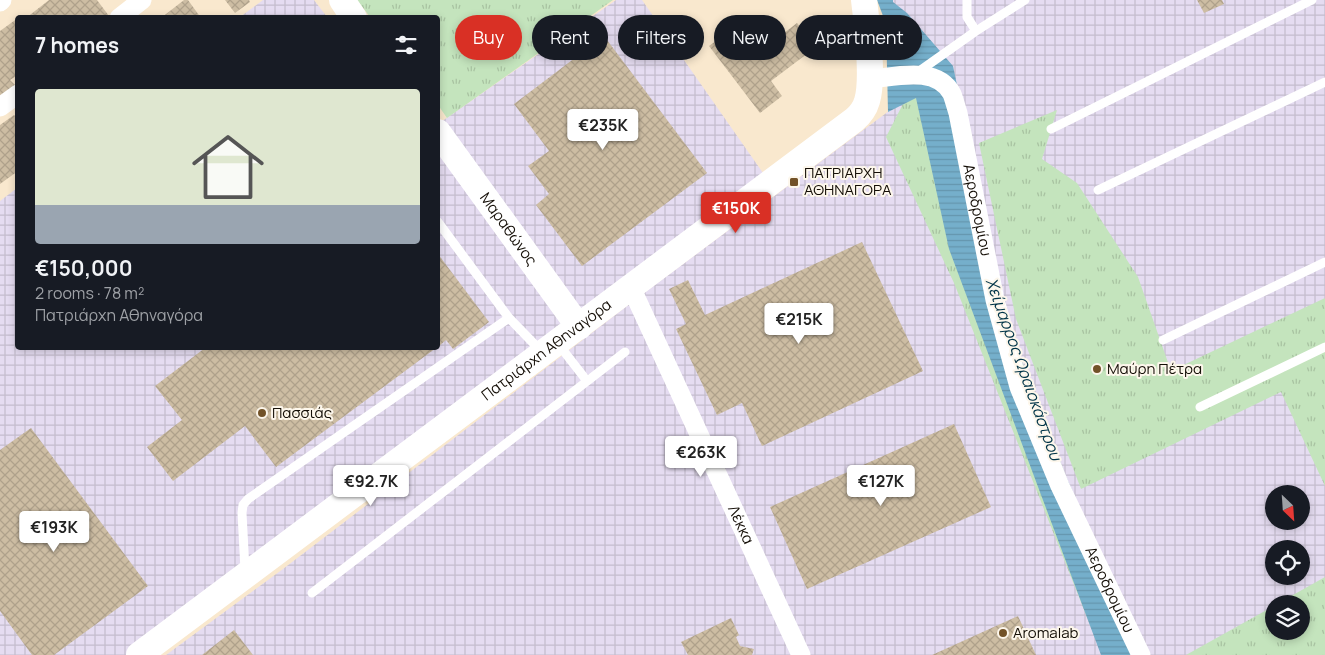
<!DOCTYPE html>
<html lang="en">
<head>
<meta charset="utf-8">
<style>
	body { margin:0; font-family:Manrope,sans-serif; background:#20242c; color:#f1f3f6; height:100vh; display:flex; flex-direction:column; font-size:19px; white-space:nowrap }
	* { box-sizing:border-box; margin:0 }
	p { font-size:16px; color:#9ea1a6 }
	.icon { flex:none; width:28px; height:28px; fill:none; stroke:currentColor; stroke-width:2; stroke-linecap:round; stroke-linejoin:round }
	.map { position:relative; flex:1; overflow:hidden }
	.side { position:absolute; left:15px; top:15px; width:425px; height:335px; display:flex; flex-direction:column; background:#171b24; border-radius:5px; box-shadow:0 2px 8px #0003 }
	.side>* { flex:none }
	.hud { position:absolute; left:455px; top:15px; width:475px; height:45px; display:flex; gap:10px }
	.needle { width:32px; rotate:155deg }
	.fabs { position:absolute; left:1265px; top:485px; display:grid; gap:10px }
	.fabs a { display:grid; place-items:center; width:45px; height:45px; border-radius:50%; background:#171b24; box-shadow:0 2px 8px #0003; font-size:25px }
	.price { position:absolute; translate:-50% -42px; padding:0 11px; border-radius:5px; background:#fff; color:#222; font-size:16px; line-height:32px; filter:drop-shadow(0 1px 2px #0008) }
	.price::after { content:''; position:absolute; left:50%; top:30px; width:15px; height:11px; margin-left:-8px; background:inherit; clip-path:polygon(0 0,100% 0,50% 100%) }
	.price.current { background:#d93025; color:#fff }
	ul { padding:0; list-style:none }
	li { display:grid; align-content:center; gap:10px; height:265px; padding:0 20px }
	li span { display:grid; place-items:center; height:155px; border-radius:5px; color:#555 }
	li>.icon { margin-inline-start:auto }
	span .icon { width:90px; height:90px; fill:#fffc; stroke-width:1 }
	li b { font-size:21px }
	h2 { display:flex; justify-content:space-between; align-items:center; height:60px; padding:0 20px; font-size:21px }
	.pill { padding:0 18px; border-radius:22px; background:#171b24; box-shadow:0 2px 8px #0003; font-size:18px; line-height:45px }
	.pill.current { background:#d93025; color:#fff }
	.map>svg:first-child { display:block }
	.industrial { fill:url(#industrial-grid); fill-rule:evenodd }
	.grass { fill:url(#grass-tufts) }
	.water { fill:url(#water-rules) }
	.building { fill:url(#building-cross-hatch) }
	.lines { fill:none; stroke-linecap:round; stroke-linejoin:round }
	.lane { stroke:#fff; stroke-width:9 }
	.street { stroke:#fff; stroke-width:19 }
	.secondary { stroke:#fff; stroke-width:26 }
	.poi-dot { fill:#725228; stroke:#fdf7ec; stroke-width:2 }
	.labels { text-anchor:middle; stroke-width:4; stroke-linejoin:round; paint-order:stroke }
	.poi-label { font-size:15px; fill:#140e06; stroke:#fdf7ec; text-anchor:start }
	.street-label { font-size:15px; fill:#140e06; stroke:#fdf7ec }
	.water-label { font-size:16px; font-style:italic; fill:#003448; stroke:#fdf7ec }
</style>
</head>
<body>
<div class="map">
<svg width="1325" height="655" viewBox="0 0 1325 655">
	<defs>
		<pattern id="industrial-grid" width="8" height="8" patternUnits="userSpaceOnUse" patternTransform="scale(1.25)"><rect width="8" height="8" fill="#e5dcf1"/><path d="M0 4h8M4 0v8" fill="none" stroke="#c4bccd"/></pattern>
		<pattern id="grass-tufts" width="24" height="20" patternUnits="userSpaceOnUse" patternTransform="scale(1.25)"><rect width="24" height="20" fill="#c4e4bd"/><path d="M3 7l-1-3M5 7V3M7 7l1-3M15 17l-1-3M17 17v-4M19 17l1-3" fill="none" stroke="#a8c2a1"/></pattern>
		<pattern id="water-rules" width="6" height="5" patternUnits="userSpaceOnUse" patternTransform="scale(1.25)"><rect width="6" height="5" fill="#75afcb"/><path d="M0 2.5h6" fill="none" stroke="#6495ad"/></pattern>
		<pattern id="building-cross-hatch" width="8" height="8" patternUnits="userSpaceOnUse" patternTransform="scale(1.25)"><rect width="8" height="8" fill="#cdbda3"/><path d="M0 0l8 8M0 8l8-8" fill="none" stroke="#afa18b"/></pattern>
	</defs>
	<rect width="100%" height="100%" fill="#f9e8ce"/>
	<path class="industrial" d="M 263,0 L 314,0 L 327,17 L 240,17 Z
		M 616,0 L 642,0 L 763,173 L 153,655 L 0,655 L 0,201 L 17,188 L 18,348 L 438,348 L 438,124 Z
		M 888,0 L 1325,0 L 1325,655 L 166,655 L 283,569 L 644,293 L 893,108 ZM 1274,494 L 1301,494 L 1301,521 L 1274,521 ZM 1274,549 L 1301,549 L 1301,576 L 1274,576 ZM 1274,604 L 1301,604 L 1301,631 L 1274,631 Z"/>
	<path class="grass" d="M 357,0 L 613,0 L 447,118 L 438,105 L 438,18 L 370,17 Z
		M 920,94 L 1134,655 L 1102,655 L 954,283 L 886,137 L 905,100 Z
		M 1057,110 L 1042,159 L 1077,183 L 1138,277 L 1171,371 L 1325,298 L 1325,486 L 1281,392 L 1081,489 L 1016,319 L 979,143 Z
		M 1325,577 L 1325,655 L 1186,655 L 1274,606 L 1274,631 L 1301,631 L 1301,604 L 1277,604 Z"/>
	<path class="water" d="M 877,0 L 893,0 L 893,2 L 907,13 L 953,66 L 1015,359 L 1054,450 L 1146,655 L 1101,655 L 949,249 L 916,98 L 888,112 L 886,24 Z"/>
	<path class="building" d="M 49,0 L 97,0 L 109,16 L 107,18 L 26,18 Z
		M 184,0 L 188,0 L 201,18 L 161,18 Z
		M 225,0 L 249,0 L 250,2 L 235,13 Z
		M 1197,0 L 1222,0 L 1224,4 L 1204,13 Z
		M 18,18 L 18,75 L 10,80 L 15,85 L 0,97 L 0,31 Z
		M 797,23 L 816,47 L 771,81 L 782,96 L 760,113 L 709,46 L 732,29 L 753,57 Z
		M 604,36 L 707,173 L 582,266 L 536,205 L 549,194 L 528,166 L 549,151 L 514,104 Z
		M 14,115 L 18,119 L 18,171 L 0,184 L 0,125 Z
		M 862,242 L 923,371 L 762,446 L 742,403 L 717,415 L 676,329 L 686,324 L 669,289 L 688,280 L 705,315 Z
		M 438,254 L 489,322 L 453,349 L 446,340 L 438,347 Z
		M 205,348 L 436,348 L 276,467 L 245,426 L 173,481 L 147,447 L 182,420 L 155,386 Z
		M 954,424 L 991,507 L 807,589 L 770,507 Z
		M 31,428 L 148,586 L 54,655 L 32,655 L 0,611 L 0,450 Z
		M 1018,616 L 1036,655 L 932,655 Z
		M 731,618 L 739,635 L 736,637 L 740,646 L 754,649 L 752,655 L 688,655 L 681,642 Z
		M 234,630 L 253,655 L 202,655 Z"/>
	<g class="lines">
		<path class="lane" d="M 967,0 L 967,17 L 976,31
			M 918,72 L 976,31 L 1025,0
			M 1051,129 L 1312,0
			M 1098,190 L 1325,82
			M 438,222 L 509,318
			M 1163,340 L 1325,262
			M 559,345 L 587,381
			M 1200,407 L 1325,347
			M 245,570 L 242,513 L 243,505 L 248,499 L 509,318 L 541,351
			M 312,593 L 625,352"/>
		<g class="street">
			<path d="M 0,2 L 2,0"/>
			<path d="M 119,18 L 142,0"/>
			<path id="s1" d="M 870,79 C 895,77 937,65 952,94 C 954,99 956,107 958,113 L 995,300 L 1019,387 L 1060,486 L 1141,655"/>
			<path d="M 0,107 L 18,94"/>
			<path id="s2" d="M 631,287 L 801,655"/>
		</g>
		<g class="secondary">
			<path d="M 342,0 L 354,18"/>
			<path id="s3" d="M 438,132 L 579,327"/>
			<path id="s4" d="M 139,655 L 854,120 C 860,115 865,108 867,101 C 874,78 867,25 864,0"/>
		</g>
	</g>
	<g class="poi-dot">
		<rect x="789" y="177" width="10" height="10" rx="2.5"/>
		<circle cx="1097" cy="369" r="5"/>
		<circle cx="262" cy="413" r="5"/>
		<circle cx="1003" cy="633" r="5"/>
	</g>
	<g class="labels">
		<g class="poi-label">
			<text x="804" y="178">ΠΑΤΡΙΑΡΧΗ<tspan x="804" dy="17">ΑΘΗΝΑΓΟΡΑ</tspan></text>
			<text x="1107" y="374">Μαύρη Πέτρα</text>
			<text x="272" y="418">Πασσιάς</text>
			<text x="1013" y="638">Aromalab</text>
		</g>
		<g class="street-label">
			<text dy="5" stroke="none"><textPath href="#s1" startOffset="208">Αεροδρομίου</textPath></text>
			<text dy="5" stroke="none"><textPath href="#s3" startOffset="120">Μαραθώνος</textPath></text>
			<text dy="5" stroke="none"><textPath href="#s4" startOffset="509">Πατριάρχη Αθηναγόρα</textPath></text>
			<text dy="5" stroke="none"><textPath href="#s2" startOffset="262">Λέκκα</textPath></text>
			<text dy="5" stroke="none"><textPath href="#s1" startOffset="612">Αεροδρομίου</textPath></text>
		</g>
		<g class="water-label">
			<text transform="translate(1024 369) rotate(70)" y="6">Χείμαρρος Ωραιοκάστρου</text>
		</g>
	</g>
</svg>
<div class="fabs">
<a><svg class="needle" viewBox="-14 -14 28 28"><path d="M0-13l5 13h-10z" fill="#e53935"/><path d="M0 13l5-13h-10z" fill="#9ea1a6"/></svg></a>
<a><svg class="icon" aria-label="locate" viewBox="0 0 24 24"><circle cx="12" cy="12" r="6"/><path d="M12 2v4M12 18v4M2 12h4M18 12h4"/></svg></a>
<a><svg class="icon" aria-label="layers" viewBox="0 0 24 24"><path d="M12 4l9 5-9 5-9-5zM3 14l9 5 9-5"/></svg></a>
</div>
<b class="price" style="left:603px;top:151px">€235K</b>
<b class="price current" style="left:736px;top:234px">€150K</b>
<b class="price" style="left:799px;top:345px">€215K</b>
<b class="price" style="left:701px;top:478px">€263K</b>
<b class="price" style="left:371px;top:507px">€92.7K</b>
<b class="price" style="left:881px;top:507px">€127K</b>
<b class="price" style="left:54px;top:553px">€193K</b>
<div class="hud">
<a class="pill current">Buy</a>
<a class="pill">Rent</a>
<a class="pill">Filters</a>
<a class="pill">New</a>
<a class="pill">Apartment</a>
</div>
<section class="side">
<h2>7 homes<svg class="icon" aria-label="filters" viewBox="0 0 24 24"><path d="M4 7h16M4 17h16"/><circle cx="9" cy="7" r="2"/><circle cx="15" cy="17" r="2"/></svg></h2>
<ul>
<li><span style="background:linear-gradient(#dfe7d0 75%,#9aa5b1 0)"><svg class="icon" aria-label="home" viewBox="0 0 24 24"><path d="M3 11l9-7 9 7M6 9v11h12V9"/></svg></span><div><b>€150,000</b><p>2 rooms · 78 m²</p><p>Πατριάρχη Αθηναγόρα</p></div></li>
</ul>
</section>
</div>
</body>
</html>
